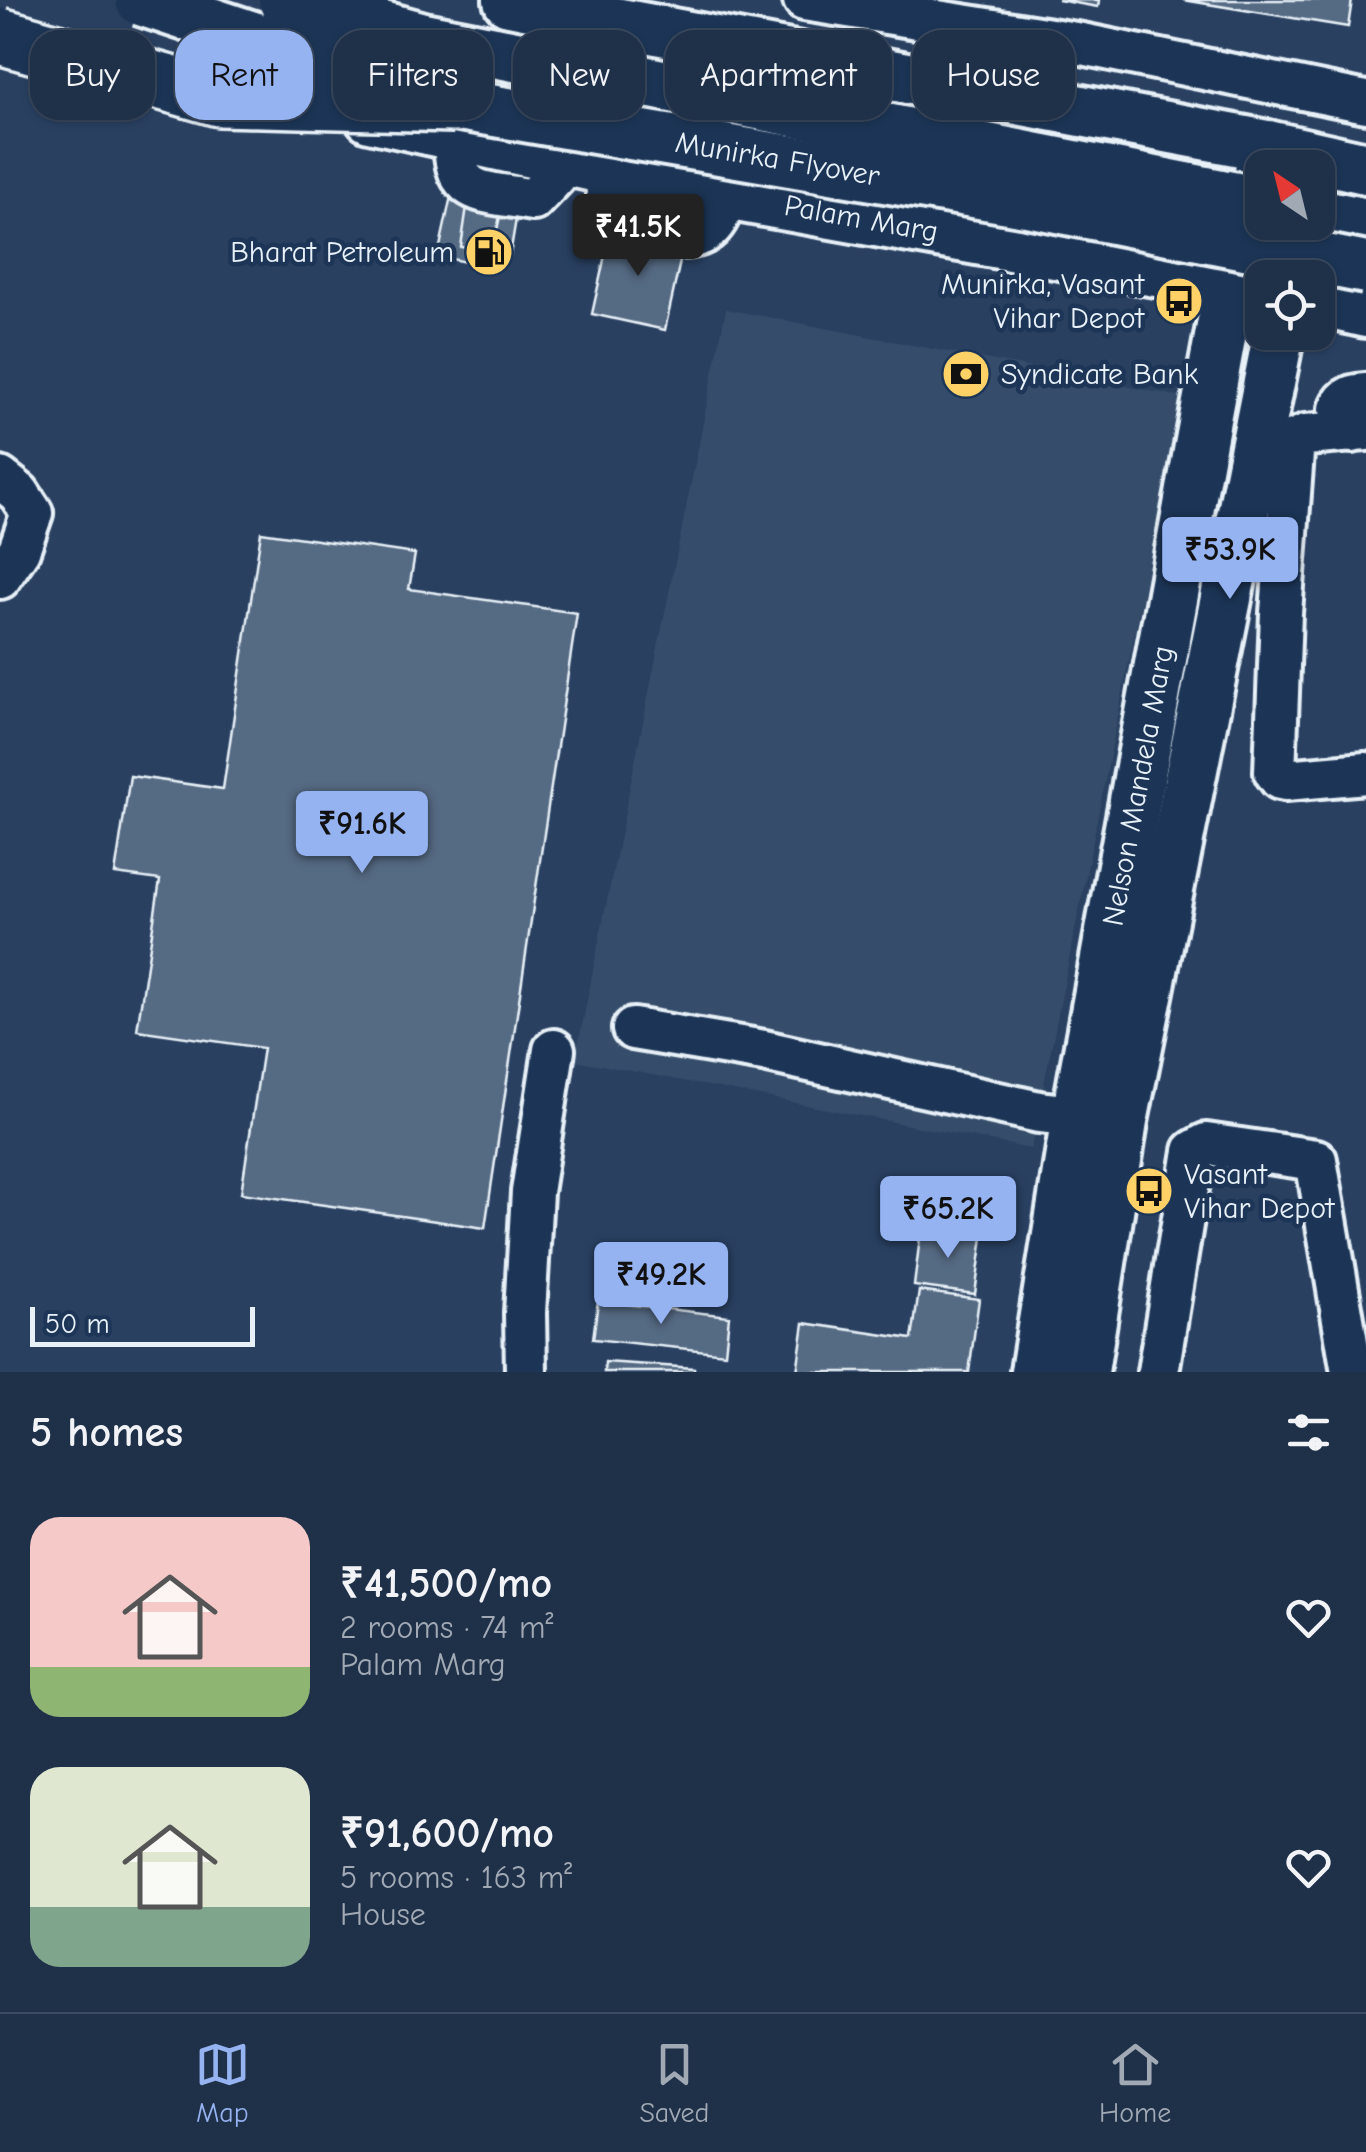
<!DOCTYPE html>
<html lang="en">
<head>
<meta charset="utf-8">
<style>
	body { margin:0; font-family:"Comic Neue",sans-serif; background:#2c3c53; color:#f1f3f6; height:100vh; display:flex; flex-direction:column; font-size:38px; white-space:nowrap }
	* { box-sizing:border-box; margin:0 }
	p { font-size:32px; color:#a1a9b4 }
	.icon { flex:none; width:55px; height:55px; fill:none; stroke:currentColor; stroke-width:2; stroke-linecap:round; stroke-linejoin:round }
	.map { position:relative; height:1372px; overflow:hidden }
	.panel { display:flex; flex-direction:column; background:#1f3049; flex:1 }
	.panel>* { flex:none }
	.top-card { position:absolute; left:30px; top:30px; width:1308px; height:90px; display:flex; gap:20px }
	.needle { width:65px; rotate:325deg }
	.tools { position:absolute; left:1245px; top:150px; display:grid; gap:20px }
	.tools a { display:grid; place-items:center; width:90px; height:90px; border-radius:20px; background:#1f3049; box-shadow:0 2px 8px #0004,0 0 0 2px #3c4b61; font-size:50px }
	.scale { position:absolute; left:30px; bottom:25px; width:225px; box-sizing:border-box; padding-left:10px; border:5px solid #e8f1f8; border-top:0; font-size:28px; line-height:35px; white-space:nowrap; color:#e8f1f8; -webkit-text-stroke:8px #1d3557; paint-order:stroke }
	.price { position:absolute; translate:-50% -85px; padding:0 22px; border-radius:10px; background:#95b2f1; color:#111; font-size:32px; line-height:65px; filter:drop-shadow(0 2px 5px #0008) }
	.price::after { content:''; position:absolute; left:50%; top:60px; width:30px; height:22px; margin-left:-15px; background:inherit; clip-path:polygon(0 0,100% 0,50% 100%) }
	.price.selected { background:#222; color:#fff }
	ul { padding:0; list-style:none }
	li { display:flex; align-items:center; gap:30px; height:250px; padding:0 30px }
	li span { display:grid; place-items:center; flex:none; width:280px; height:200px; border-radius:30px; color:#555 }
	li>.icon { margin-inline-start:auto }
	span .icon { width:120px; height:120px; fill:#fffc; stroke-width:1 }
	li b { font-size:42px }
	h2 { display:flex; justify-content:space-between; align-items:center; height:120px; padding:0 30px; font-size:42px }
	.pill { padding:0 35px; border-radius:30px; background:#1f3049; box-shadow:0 2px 8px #0004,0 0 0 2px #3c4b61; font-size:35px; line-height:90px }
	.pill.selected { background:#95b2f1; color:#111 }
	.tabs { display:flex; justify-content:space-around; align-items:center; height:140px; border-top:2px solid #3c4b61; background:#1f3049; font-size:28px; color:#a1a9b4 }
	.tabs a { display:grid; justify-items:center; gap:5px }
	.tabs .selected { color:#95b2f1 }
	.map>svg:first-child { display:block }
	.built { fill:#364d6b }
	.building { fill:#556a83; stroke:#e8f1f8; stroke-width:2.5 }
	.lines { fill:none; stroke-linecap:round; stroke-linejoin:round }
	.minor-casing { stroke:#e8f1f8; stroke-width:48 }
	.major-casing { stroke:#e8f1f8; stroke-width:58 }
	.minor { stroke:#1d3557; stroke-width:40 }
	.major { stroke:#1d3557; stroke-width:50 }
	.major-bridge-casing { stroke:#e8f1f8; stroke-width:58; stroke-linecap:butt }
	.highway-bridge-casing { stroke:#e8f1f8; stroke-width:62; stroke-linecap:butt }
	.major-bridge { stroke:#1d3557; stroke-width:50 }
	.highway-bridge { stroke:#1d3557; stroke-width:55 }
	.labels { text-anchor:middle; stroke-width:9; stroke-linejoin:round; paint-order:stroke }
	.street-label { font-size:30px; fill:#e8f1f8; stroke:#1d3557 }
	.poi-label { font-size:30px; fill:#e8f1f8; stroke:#1d3557; text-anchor:end }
</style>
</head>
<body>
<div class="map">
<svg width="1366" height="1372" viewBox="0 0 1366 1372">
	<rect width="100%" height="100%" fill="#294061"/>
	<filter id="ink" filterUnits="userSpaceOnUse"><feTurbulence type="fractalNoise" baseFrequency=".01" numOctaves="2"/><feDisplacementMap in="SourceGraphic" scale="20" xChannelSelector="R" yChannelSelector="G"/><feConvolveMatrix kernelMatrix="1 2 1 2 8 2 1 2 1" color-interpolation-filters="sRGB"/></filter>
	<g filter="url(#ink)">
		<path class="built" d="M 726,309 L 1182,397 L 1031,1149 L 575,1060 Z"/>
		<path class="building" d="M 1058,0 L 1099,0 L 1098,7 Z
			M 1183,0 L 1352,0 L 1348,27 Z
			M 469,193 L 519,201 L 510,255 L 461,247 Z
			M 451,196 L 502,207 L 489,267 L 438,256 Z
			M 611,228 L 684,243 L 665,330 L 592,314 Z
			M 261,532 L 415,554 L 409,589 L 577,613 L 485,1228 L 241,1193 L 263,1048 L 137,1030 L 160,880 L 115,874 L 130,776 L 223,789 Z
			M 921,1229 L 983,1237 L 975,1294 L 914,1286 Z
			M 919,1291 L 979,1299 L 969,1372 L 797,1372 L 804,1323 L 912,1339 Z
			M 598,1301 L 729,1316 L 725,1353 L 593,1339 Z
			M 605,1362 L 694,1368 L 694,1372 L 604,1372 Z"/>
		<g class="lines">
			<g class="minor-casing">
				<path id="minor" d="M 804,0 L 1082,44 L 1366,102
					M 454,135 C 453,199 481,190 533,200 L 555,177 L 562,159
					M 606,169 C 607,180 605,197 611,208 C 621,228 674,243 696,236 C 715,231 722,211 727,194
					M 1366,430 L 1306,435 L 1294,440 L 1281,613 L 1275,772 L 1280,779 L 1285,780 L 1366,773
					M 1352,432 L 1340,409 C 1345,396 1354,395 1366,394
					M 0,478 L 19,493 L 32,513 L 19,550 L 0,578
					M 633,1029 L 764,1051 L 1039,1112 L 1108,1120
					M 526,1372 L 525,1313 L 532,1192 L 554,1050
					M 1158,1372 L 1194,1151 L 1206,1144 L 1316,1160 L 1352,1372"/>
			</g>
			<g class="major-casing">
				<g id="major">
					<path d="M 509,0 L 599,20 L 1267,146 L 1366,168"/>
					<path id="s1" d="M 370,116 L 692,188 L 1262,290"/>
					<path d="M 1318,214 L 1366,224"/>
					<path d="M 1318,301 L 1366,312"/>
					<path id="s2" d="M 1036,1372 L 1077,1117 L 1230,283 L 1267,146"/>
					<path d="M 1083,1372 L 1122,1121 L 1279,332"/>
				</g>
			</g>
			<use href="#minor" class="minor"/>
			<use href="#major" class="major"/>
			<g class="major-bridge-casing">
				<g id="major-bridge">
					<path id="s3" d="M 141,0 L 454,104 L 1027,201 L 1366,268"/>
					<path d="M 284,0 L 423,38 L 1262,203"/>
				</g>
			</g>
			<g class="highway-bridge-casing">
				<path id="highway-bridge" d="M 0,36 L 219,98 L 454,104"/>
			</g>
			<use href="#major-bridge" class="major-bridge"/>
			<use href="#highway-bridge" class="highway-bridge"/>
		</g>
	</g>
	<defs>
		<g id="fuel-disc" transform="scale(2.5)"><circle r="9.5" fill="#ffd166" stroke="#1d3557"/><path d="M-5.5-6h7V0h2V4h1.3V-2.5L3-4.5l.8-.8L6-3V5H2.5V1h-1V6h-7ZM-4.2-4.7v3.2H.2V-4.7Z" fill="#111"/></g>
		<g id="bus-disc" transform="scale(2.5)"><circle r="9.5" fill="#ffd166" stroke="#1d3557"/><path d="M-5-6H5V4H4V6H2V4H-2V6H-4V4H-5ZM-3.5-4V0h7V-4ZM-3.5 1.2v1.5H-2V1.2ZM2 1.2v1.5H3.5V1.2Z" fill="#111"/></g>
		<g id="bank-disc" transform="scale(2.5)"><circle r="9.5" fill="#ffd166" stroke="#1d3557"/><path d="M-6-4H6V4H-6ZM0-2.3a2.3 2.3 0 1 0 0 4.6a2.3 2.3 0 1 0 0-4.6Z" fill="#111"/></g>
	</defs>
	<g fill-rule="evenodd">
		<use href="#fuel-disc" x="489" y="252"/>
		<use href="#bus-disc" x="1179" y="301"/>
		<use href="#bank-disc" x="966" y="374"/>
		<use href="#bus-disc" x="1149" y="1191"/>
	</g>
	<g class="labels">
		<g class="street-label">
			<text dy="10" stroke="none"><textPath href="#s3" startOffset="658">Munirka Flyover</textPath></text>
			<text dy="10" stroke="none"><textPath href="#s1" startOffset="502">Palam Marg</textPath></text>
			<text dy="10" stroke="none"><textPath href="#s2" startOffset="595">Nelson Mandela Marg</textPath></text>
		</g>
		<g class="poi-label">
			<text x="454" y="262">Bharat Petroleum</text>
			<text x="1144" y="294">Munirka, Vasant<tspan x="1144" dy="34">Vihar Depot</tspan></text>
			<text x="1001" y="384" text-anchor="start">Syndicate Bank</text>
			<text x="1184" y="1184" text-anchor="start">Vasant<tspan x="1184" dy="34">Vihar Depot</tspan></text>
		</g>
	</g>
</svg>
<div class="tools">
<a><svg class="needle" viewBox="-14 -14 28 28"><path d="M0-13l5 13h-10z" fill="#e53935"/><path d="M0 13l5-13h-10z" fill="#a1a9b4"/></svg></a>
<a><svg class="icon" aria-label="locate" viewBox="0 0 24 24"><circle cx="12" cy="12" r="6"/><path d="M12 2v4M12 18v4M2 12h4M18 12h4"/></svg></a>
</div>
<div class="scale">50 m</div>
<b class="price selected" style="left:638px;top:279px">₹41.5K</b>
<b class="price" style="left:1230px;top:602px">₹53.9K</b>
<b class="price" style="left:362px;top:876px">₹91.6K</b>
<b class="price" style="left:948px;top:1261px">₹65.2K</b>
<b class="price" style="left:661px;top:1327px">₹49.2K</b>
<div class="top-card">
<a class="pill">Buy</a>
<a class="pill selected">Rent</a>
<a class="pill">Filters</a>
<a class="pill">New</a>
<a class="pill">Apartment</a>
<a class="pill">House</a>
</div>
</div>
<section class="panel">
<h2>5 homes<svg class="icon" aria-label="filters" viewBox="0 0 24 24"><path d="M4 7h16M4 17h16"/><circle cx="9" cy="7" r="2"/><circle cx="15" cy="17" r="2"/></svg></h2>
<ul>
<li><span style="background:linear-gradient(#f6c9c9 75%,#8fb573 0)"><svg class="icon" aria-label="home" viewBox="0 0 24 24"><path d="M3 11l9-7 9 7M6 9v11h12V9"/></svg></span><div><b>₹41,500/mo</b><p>2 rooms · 74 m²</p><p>Palam Marg</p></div><svg class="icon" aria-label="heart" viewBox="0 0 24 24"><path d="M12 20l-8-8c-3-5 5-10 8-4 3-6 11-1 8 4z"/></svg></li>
<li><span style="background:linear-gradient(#dfe7d0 70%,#7fa58c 0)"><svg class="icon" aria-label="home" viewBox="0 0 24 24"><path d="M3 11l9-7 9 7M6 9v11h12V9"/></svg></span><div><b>₹91,600/mo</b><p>5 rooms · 163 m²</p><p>House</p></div><svg class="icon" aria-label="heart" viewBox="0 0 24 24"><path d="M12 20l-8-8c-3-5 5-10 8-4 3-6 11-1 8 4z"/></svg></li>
</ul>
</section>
<nav class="tabs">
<a class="selected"><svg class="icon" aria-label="map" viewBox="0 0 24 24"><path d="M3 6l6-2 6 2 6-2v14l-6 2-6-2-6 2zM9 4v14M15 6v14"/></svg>Map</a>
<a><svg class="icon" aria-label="saved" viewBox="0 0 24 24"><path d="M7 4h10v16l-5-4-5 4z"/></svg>Saved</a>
<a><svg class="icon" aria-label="home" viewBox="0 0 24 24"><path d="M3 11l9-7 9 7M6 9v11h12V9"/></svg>Home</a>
</nav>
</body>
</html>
